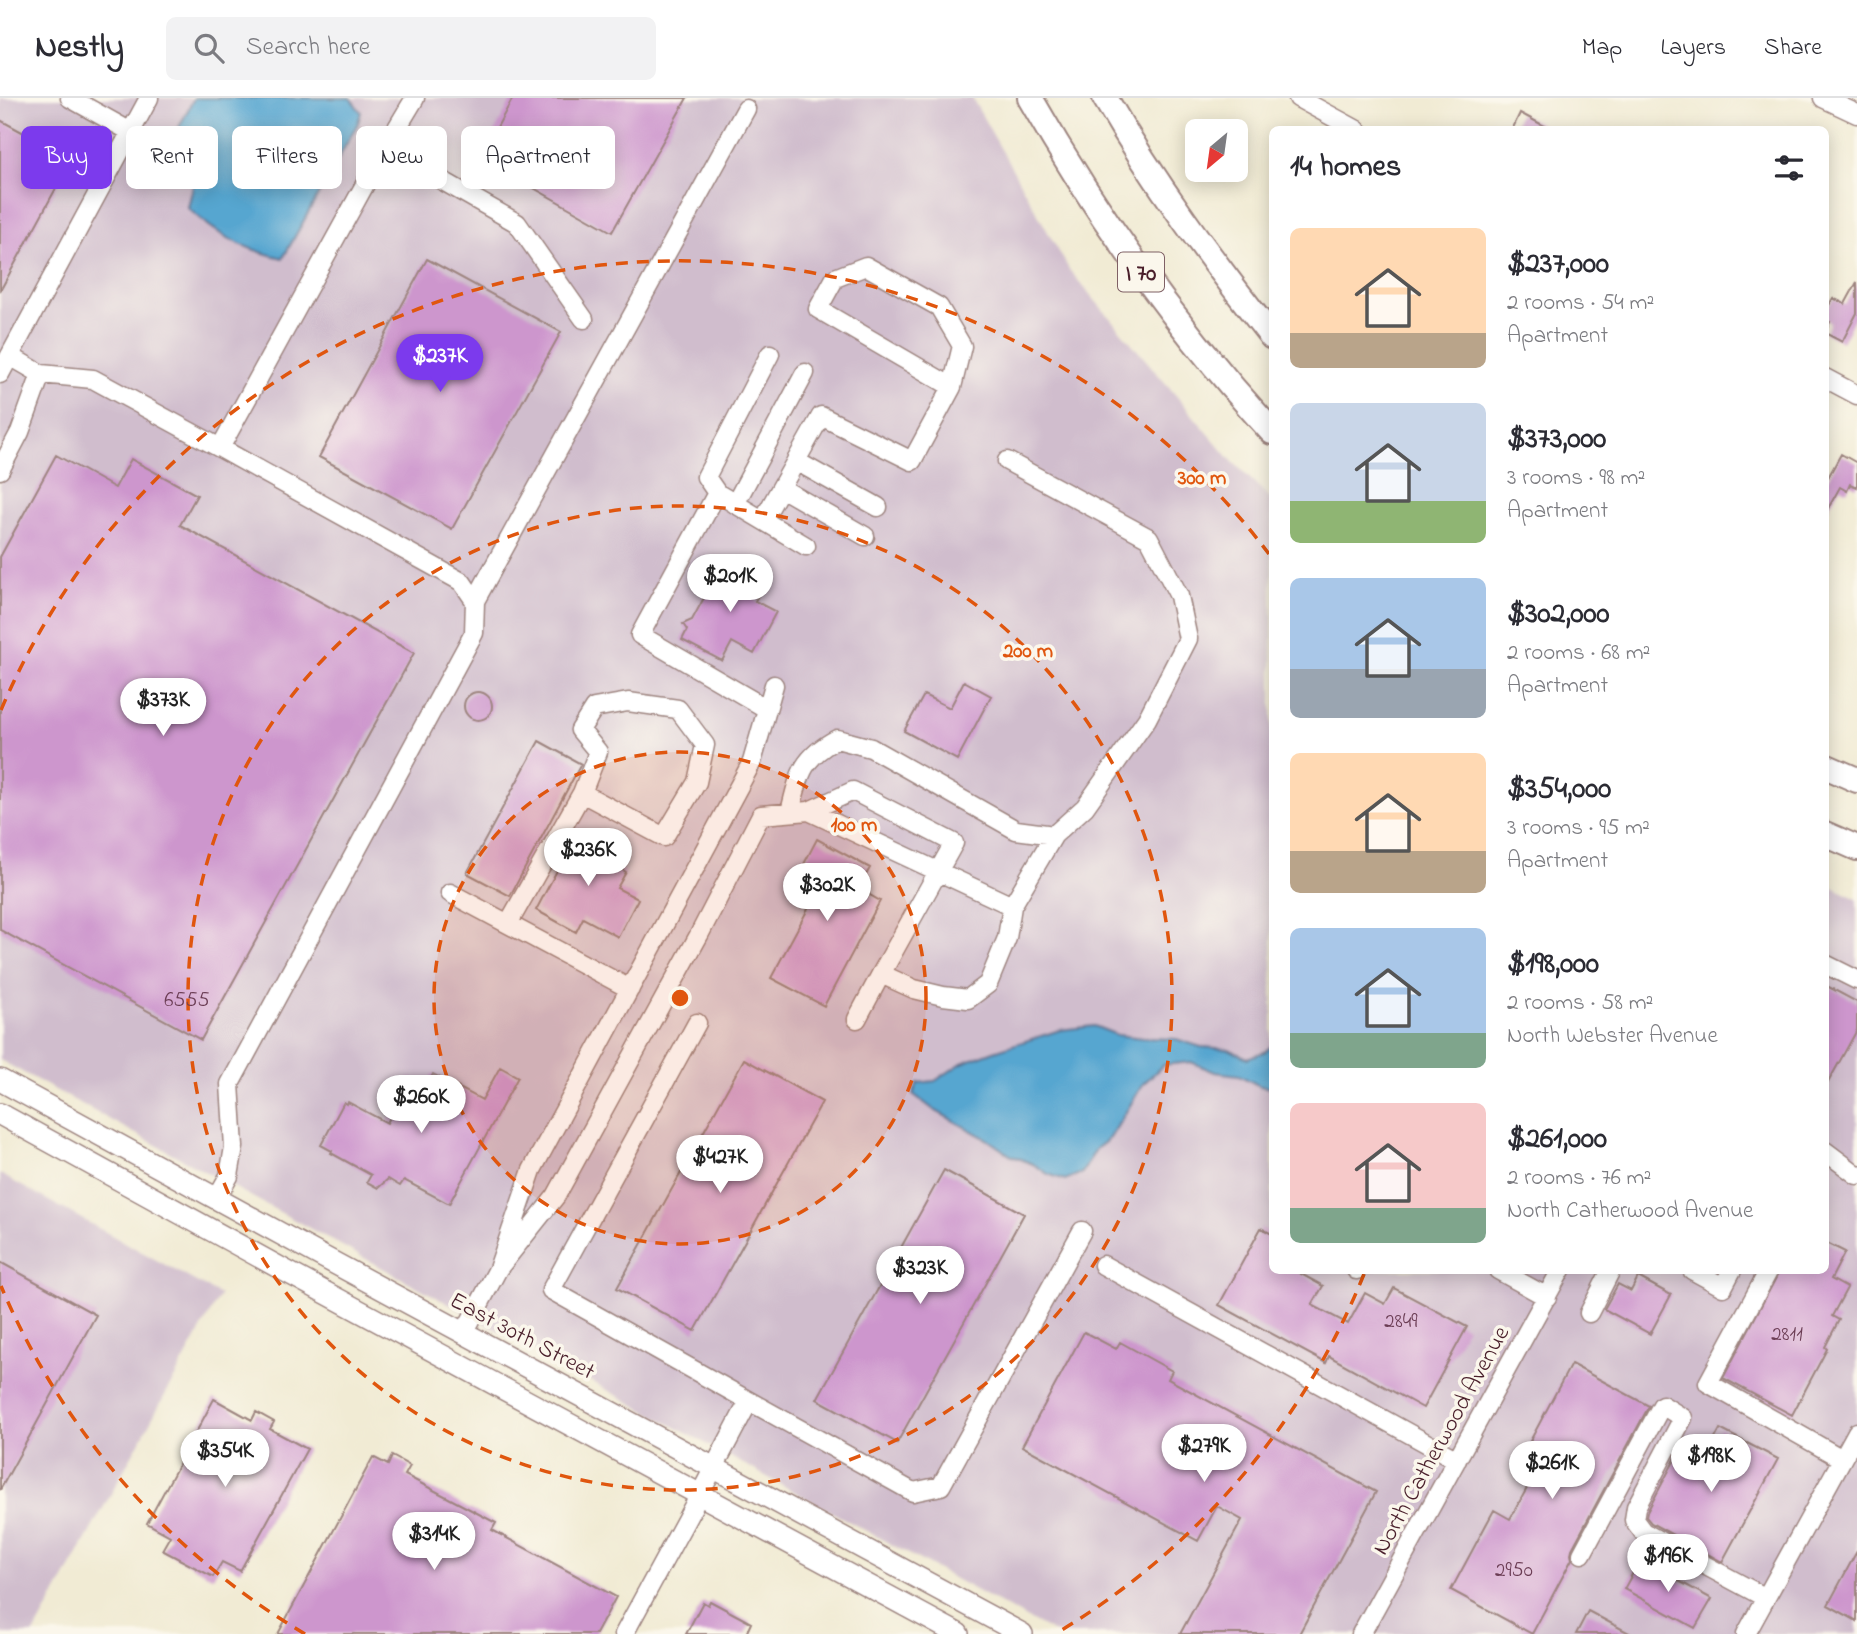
<!DOCTYPE html>
<html lang="en">
<head>
<meta charset="utf-8">
<style>
	body { margin:0; font-family:"Indie Flower",sans-serif; background:#f2f2f3; color:#2b2b33; height:100vh; display:flex; flex-direction:column; font-size:26px; white-space:nowrap }
	* { box-sizing:border-box; margin:0 }
	p { font-size:23px; color:#7c7c81 }
	.icon { flex:none; width:38px; height:38px; fill:none; stroke:currentColor; stroke-width:2; stroke-linecap:round; stroke-linejoin:round }
	.map { position:relative; flex:1; overflow:hidden }
	.side { position:absolute; left:1269px; top:28px; width:560px; height:1148px; display:flex; flex-direction:column; background:#fff; border-radius:10px; box-shadow:0 4px 18px #0003 }
	.side>* { flex:none }
	.guide { position:absolute; left:21px; top:28px; width:665px; height:63px; display:flex; gap:14px }
	.needle { width:46px; rotate:209deg }
	.buttons { position:absolute; left:1185px; top:21px; display:grid; gap:14px }
	.buttons a { display:grid; place-items:center; width:63px; height:63px; border-radius:10px; background:#fff; box-shadow:0 4px 18px #0003; font-size:35px }
	.price { position:absolute; translate:-50% -60px; padding:0 16px; border-radius:24px; background:#fff; color:#222; font-size:23px; line-height:46px; filter:drop-shadow(0 2px 4px #0008) }
	.price::after { content:''; position:absolute; left:50%; top:42px; width:21px; height:16px; margin-left:-10px; background:inherit; clip-path:polygon(0 0,100% 0,50% 100%) }
	.price.active { background:#7c3aed; color:#fff }
	ul { padding:0; list-style:none }
	li { display:flex; align-items:center; gap:21px; height:175px; padding:0 21px }
	li span { display:grid; place-items:center; flex:none; width:196px; height:140px; border-radius:10px; color:#555 }
	li>.icon { margin-inline-start:auto }
	span .icon { width:84px; height:84px; fill:#fffc; stroke-width:1 }
	li b { font-size:30px }
	h2 { display:flex; justify-content:space-between; align-items:center; height:84px; padding:0 21px; font-size:30px }
	.chip { padding:0 24px; border-radius:10px; background:#fff; box-shadow:0 4px 18px #0003; font-size:24px; line-height:63px }
	.chip.active { background:#7c3aed; color:#fff }
	header { display:flex; align-items:center; gap:42px; box-sizing:border-box; height:98px; padding:0 35px; background:#fff; border-bottom:2px solid #e1e1e2 }
	header strong { font-size:33px }
	nav { display:flex; gap:38px; margin-inline-start:auto; font-size:24px }
	.search { width:490px; height:63px; background:#f2f2f3; display:flex; align-items:center; gap:18px; box-sizing:border-box; padding:0 24px; border-radius:10px; color:#7c7c81; font-size:26px }
	.map>svg:first-child { display:block }
	.industrial { fill:#d0bdcd }
	.water { fill:#56a6d0; stroke:#50627e; stroke-width:2 }
	.building { fill:#cd96cd }
	.lines { fill:none; stroke-linecap:round; stroke-linejoin:round }
	.minor-casing { stroke:#9e8580; stroke-width:21 }
	.major-casing { stroke:#9e8580; stroke-width:24 }
	.highway-casing { stroke:#9e8580; stroke-width:28 }
	.minor { stroke:#fff; stroke-width:18 }
	.major { stroke:#fff; stroke-width:21 }
	.highway { stroke:#fff; stroke-width:24 }
	.ring { fill:none; stroke:#e0560e; stroke-width:3.5; stroke-dasharray:12 9 }
	.labels { text-anchor:middle; stroke-width:7; stroke-linejoin:round; paint-order:stroke }
	.number-label { font-size:21px; fill:#6b3d54 }
	.shield { fill:#fbf7ec; stroke:#7f6065; stroke-width:2 }
	.shield-label { font-size:23px; font-weight:bold; fill:#4a1f2b }
	.street-label { font-size:24px; fill:#4a1f2b; stroke:#fbf7ec }
	.centre { fill:#e0560e; stroke:#fbf7ec; stroke-width:3.5 }
	.ring-label { font-size:21px; text-anchor:middle; font-weight:bold; fill:#e0560e; stroke:#fbf7ec; stroke-width:7; stroke-linejoin:round; paint-order:stroke }
</style>
</head>
<body>
<header>
<strong>Nestly</strong>
<div class="search"><svg class="icon" aria-label="search" viewBox="0 0 24 24"><circle cx="10" cy="10" r="6"/><path d="M15 15l6 6"/></svg>Search here</div>
<nav><a>Map</a><a>Layers</a><a>Share</a></nav>
</header>
<div class="map">
<svg width="1857" height="1536" viewBox="0 0 1857 1536">
	<rect width="100%" height="100%" fill="#fbf7ec"/>
	<filter id="ink" filterUnits="userSpaceOnUse"><feTurbulence type="fractalNoise" baseFrequency=".0143" numOctaves="2"/><feDisplacementMap in="SourceGraphic" scale="14" xChannelSelector="R" yChannelSelector="G"/><feConvolveMatrix kernelMatrix="1 2 1 2 8 2 1 2 1" color-interpolation-filters="sRGB"/></filter>
	<filter id="wash" filterUnits="userSpaceOnUse"><feTurbulence type="fractalNoise" baseFrequency=".00686" numOctaves="4" result="noise"/><feDisplacementMap in="SourceGraphic" scale="28" xChannelSelector="R" yChannelSelector="G"/><feGaussianBlur stdDeviation="1.57" result="paint"/><feColorMatrix in="noise" values="0 0 0 0 0 0 0 0 0 0 0 0 0 0 0 0 0 1.4 0 .05"/><feComposite in="paint" operator="in"/></filter>
	<g filter="url(#wash)">
		<rect width="100%" height="100%" fill="#f1ebd4"/>
		<path class="industrial" d="M 0,0 L 972,0 L 1070,173 L 1231,362 L 1272,402 L 1272,1172 L 1825,1172 L 1825,785 L 1857,801 L 1857,1536 L 1056,1536 L 0,962 Z
			M 0,1076 L 220,1197 L 34,1536 L 0,1536 Z"/>
		<path class="water" d="M 194,0 L 350,0 L 361,14 L 358,25 L 283,160 C 243,151 218,138 188,110 L 193,88 L 189,79 L 171,76 L 165,68 L 169,49 Z
			M 1094,928 L 1117,937 L 1143,940 L 1176,941 L 1201,949 L 1229,951 L 1247,960 L 1264,954 L 1272,948 L 1272,990 L 1260,988 L 1239,977 L 1215,974 L 1191,964 L 1163,967 L 1143,986 L 1110,1040 L 1096,1051 L 1082,1075 L 1065,1082 L 1048,1076 L 1033,1066 L 1010,1057 L 987,1041 L 934,1012 L 913,996 L 918,985 L 935,983 L 962,965 L 994,953 L 1060,932 Z"/>
		<g id="blocks">
			<path class="building" d="M 513,0 L 687,0 L 612,134 L 480,60 Z
				M 1520,15 L 1552,32 L 1512,32 Z
				M 0,22 L 72,61 L 0,193 Z
				M 427,161 L 561,234 L 452,431 L 319,359 Z
				M 1857,184 L 1857,215 L 1842,244 L 1825,235 L 1830,224 L 1825,221 L 1825,214 L 1833,200 L 1845,206 Z
				M 1841,356 L 1857,365 L 1857,389 L 1850,386 L 1847,393 L 1840,389 L 1825,416 L 1825,385 Z
				M 56,357 L 115,390 L 131,361 L 197,397 L 180,427 L 414,555 L 201,942 L 0,832 L 0,459 Z
				M 725,461 L 766,483 L 755,503 L 776,514 L 754,556 L 732,544 L 722,563 L 682,542 L 687,532 L 683,526 L 692,522 Z
				M 964,583 L 991,598 L 957,662 L 904,633 L 924,597 L 950,610 Z
				M464 608a14 14 0 1 1 28 0a14 14 0 1 1-28 0Z
				M 539,643 L 581,666 L 510,798 L 467,775 Z
				M 579,731 L 620,753 L 613,766 L 626,774 L 617,790 L 638,801 L 618,839 L 583,820 L 576,834 L 536,812 Z
				M 817,741 L 870,770 L 862,784 L 867,786 L 863,793 L 880,803 L 824,908 L 771,880 L 815,798 L 793,787 Z
				M 1825,887 L 1857,904 L 1857,932 L 1825,990 Z
				M 744,961 L 822,1004 L 695,1233 L 617,1190 Z
				M 500,969 L 518,979 L 449,1106 L 404,1082 L 400,1088 L 388,1081 L 378,1090 L 367,1084 L 371,1077 L 331,1055 L 332,1053 L 321,1047 L 344,1004 L 347,1006 L 348,1004 L 387,1025 L 411,980 L 426,989 L 433,976 L 482,1002 Z
				M 944,1072 L 1024,1116 L 897,1345 L 817,1301 Z
				M 1261,1130 L 1272,1136 L 1272,1172 L 1294,1172 L 1323,1188 L 1312,1207 L 1348,1226 L 1365,1195 L 1385,1206 L 1394,1190 L 1467,1229 L 1423,1310 L 1329,1258 L 1326,1265 L 1219,1207 Z
				M 1825,1144 L 1845,1154 L 1831,1181 L 1847,1190 L 1832,1218 L 1839,1222 L 1825,1249 L 1827,1251 L 1792,1317 L 1723,1280 L 1780,1172 L 1825,1172 Z
				M 0,1164 L 96,1217 L 0,1392 Z
				M 1638,1179 L 1671,1197 L 1650,1236 L 1604,1211 L 1618,1186 L 1631,1193 Z
				M 1084,1234 L 1116,1251 L 1120,1244 L 1172,1273 L 1168,1281 L 1376,1394 L 1299,1536 L 1180,1536 L 1242,1422 L 1217,1408 L 1198,1443 L 1022,1348 Z
				M 1571,1266 L 1649,1308 L 1572,1451 L 1571,1456 L 1572,1461 L 1532,1536 L 1451,1492 L 1494,1412 L 1510,1421 L 1547,1354 L 1529,1345 Z
				M 214,1301 L 252,1322 L 256,1314 L 274,1324 L 270,1331 L 307,1351 L 240,1473 L 222,1464 L 213,1479 L 162,1452 L 170,1438 L 147,1425 Z
				M 1720,1331 L 1778,1361 L 1722,1464 L 1651,1425 L 1646,1419 L 1647,1414 L 1682,1348 L 1705,1360 Z
				M 392,1358 L 410,1368 L 405,1377 L 496,1425 L 492,1432 L 616,1499 L 596,1536 L 278,1536 L 373,1359 L 388,1367 Z
				M 1857,1453 L 1857,1523 L 1828,1507 Z
				M 1640,1462 L 1712,1501 L 1695,1530 L 1624,1491 Z
				M 710,1503 L 751,1525 L 746,1536 L 686,1536 L 703,1504 L 708,1507 Z
				M 1588,1513 L 1631,1536 L 1576,1536 Z"/>
		</g>
	</g>
	<g filter="url(#ink)">
		<use href="#blocks" fill-opacity="0" stroke="#9e8580" stroke-width="2"/>
		<g class="lines">
			<g class="minor-casing">
				<path id="minor" d="M 70,0 L 131,34
					M 1298,0 L 1357,32
					M 1823,0 L 1857,16
					M 385,50 L 517,125 L 584,221
					M 10,258 L 41,276 L 93,281 L 220,350 L 385,50 L 415,0
					M 0,276 L 149,0
					M 1825,280 L 1857,297
					M 796,363 L 878,409
					M 1007,363 L 1149,440 L 1179,498 L 1188,541 L 1147,621 L 1085,709 L 1054,737
					M 0,372 L 20,334 L 41,276
					M 781,390 L 865,438
					M 717,395 L 706,379 L 770,256
					M 735,406 L 805,275
					M 763,422 L 821,318 L 912,363 L 952,289 L 818,211 L 835,180 L 866,168 L 939,209 L 962,248 L 952,289
					M 475,503 L 746,11
					M 767,611 L 640,537 L 717,395 L 806,448
					M 790,714 C 799,678 801,660 837,641 L 871,650 L 1016,732 L 1054,737 L 1012,808
					M 450,795 L 630,891
					M 508,826 L 582,695 L 664,739 L 697,684 L 705,647 L 678,611 L 628,604 L 594,610 L 580,632 L 598,654 L 582,695
					M 1825,866 L 1857,882
					M 857,921 L 881,876
					M 697,925 L 551,1192 L 749,1303
					M 1825,1053 L 1857,1077
					M 216,1101 L 229,1078 L 234,1049 L 230,986 L 474,535 L 475,503 L 462,484 L 220,350
					M 1103,1167 L 1457,1362
					M 498,1171 L 556,1098 L 699,837 L 761,717 L 809,713 L 1012,808 L 1007,840 L 988,886 L 968,901 L 943,898 L 914,891 L 881,876 L 954,745 L 853,693 L 809,713
					M 1356,1172 L 1357,1172
					M 1498,1172 L 1547,1199
					M 1692,1172 L 1723,1189 L 1732,1172
					M 1769,1172 L 1708,1285 L 1842,1361
					M 1589,1215 L 1611,1172
					M 464,1235 L 498,1171 L 532,1072 L 752,664 L 774,587
					M 1582,1456 L 1662,1307 L 1683,1320 L 1636,1409 L 1634,1422 L 1643,1434 L 1766,1500
					M 624,1536 L 700,1396 L 749,1303 L 913,1394 L 941,1388 L 1082,1133
					M 1361,1536 L 1561,1172
					M 1746,1536 L 1857,1334"/>
			</g>
			<g class="major-casing">
				<path id="major" d="M 0,982 L 314,1154 L 1022,1536
					M 0,1016 L 291,1176 L 958,1536"/>
			</g>
			<g class="highway-casing">
				<path id="highway" d="M 1030,0 C 1098,120 1179,232 1272,334
					M 1105,0 C 1155,86 1211,161 1272,239
					M 1825,668 L 1857,682
					M 1825,736 L 1857,750"/>
			</g>
			<use href="#minor" class="minor"/>
			<use href="#major" class="major"/>
			<use href="#highway" class="highway"/>
		</g>
	</g>
	<circle cx="680" cy="900" r="246" fill="#e0560e" fill-opacity=".12"/>
	<g class="ring">
		<circle cx="680" cy="900" r="246"/>
		<circle cx="680" cy="900" r="492"/>
		<path d="M1364 1176A738 738 0 0 1 1055 1536M305 1536A738 738 0 0 1 1 1188M1 612A738 738 0 0 1 1269 456"/>
	</g>
	<g class="labels">
		<g class="number-label">
			<text x="187" y="908">6555</text>
			<text x="1401" y="1229">2849</text>
			<text x="1787" y="1242">2811</text>
			<text x="1514" y="1478">2950</text>
		</g>
		<rect class="shield" x="1118" y="154.5" width="46" height="39" rx="5"/>
		<g class="shield-label">
			<text x="1141" y="182">I 70</text>
		</g>
		<g class="street-label">
			<text transform="translate(523 1237) rotate(28)" y="8">East 30th Street</text>
			<text transform="translate(1440 1342) rotate(-61)" y="8">North Catherwood Avenue</text>
		</g>
	</g>
	<circle cx="680" cy="900" r="10" class="centre"/>
	<g class="ring-label">
		<text x="1202" y="386">300 m</text>
		<text x="1028" y="559">200 m</text>
		<text x="854" y="733">100 m</text>
	</g>
</svg>
<div class="buttons">
<a><svg class="needle" viewBox="-14 -14 28 28"><path d="M0-13l5 13h-10z" fill="#e53935"/><path d="M0 13l5-13h-10z" fill="#7c7c81"/></svg></a>
</div>
<b class="price active" style="left:440px;top:296px">$237K</b>
<b class="price" style="left:730px;top:516px">$201K</b>
<b class="price" style="left:163px;top:640px">$373K</b>
<b class="price" style="left:588px;top:790px">$236K</b>
<b class="price" style="left:827px;top:825px">$302K</b>
<b class="price" style="left:421px;top:1037px">$260K</b>
<b class="price" style="left:720px;top:1097px">$427K</b>
<b class="price" style="left:920px;top:1208px">$323K</b>
<b class="price" style="left:1204px;top:1386px">$279K</b>
<b class="price" style="left:225px;top:1391px">$354K</b>
<b class="price" style="left:1711px;top:1396px">$198K</b>
<b class="price" style="left:1552px;top:1403px">$261K</b>
<b class="price" style="left:434px;top:1474px">$314K</b>
<b class="price" style="left:1668px;top:1496px">$196K</b>
<div class="guide">
<a class="chip active">Buy</a>
<a class="chip">Rent</a>
<a class="chip">Filters</a>
<a class="chip">New</a>
<a class="chip">Apartment</a>
</div>
<section class="side">
<h2>14 homes<svg class="icon" aria-label="filters" viewBox="0 0 24 24"><path d="M4 7h16M4 17h16"/><circle cx="9" cy="7" r="2"/><circle cx="15" cy="17" r="2"/></svg></h2>
<ul>
<li><span style="background:linear-gradient(#ffd9b3 75%,#b9a48a 0)"><svg class="icon" aria-label="home" viewBox="0 0 24 24"><path d="M3 11l9-7 9 7M6 9v11h12V9"/></svg></span><div><b>$237,000</b><p>2 rooms · 54 m²</p><p>Apartment</p></div></li>
<li><span style="background:linear-gradient(#c9d6e8 70%,#8fb573 0)"><svg class="icon" aria-label="home" viewBox="0 0 24 24"><path d="M3 11l9-7 9 7M6 9v11h12V9"/></svg></span><div><b>$373,000</b><p>3 rooms · 98 m²</p><p>Apartment</p></div></li>
<li><span style="background:linear-gradient(#a9c7e8 65%,#9aa5b1 0)"><svg class="icon" aria-label="home" viewBox="0 0 24 24"><path d="M3 11l9-7 9 7M6 9v11h12V9"/></svg></span><div><b>$302,000</b><p>2 rooms · 68 m²</p><p>Apartment</p></div></li>
<li><span style="background:linear-gradient(#ffd9b3 70%,#b9a48a 0)"><svg class="icon" aria-label="home" viewBox="0 0 24 24"><path d="M3 11l9-7 9 7M6 9v11h12V9"/></svg></span><div><b>$354,000</b><p>3 rooms · 95 m²</p><p>Apartment</p></div></li>
<li><span style="background:linear-gradient(#a9c7e8 75%,#7fa58c 0)"><svg class="icon" aria-label="home" viewBox="0 0 24 24"><path d="M3 11l9-7 9 7M6 9v11h12V9"/></svg></span><div><b>$198,000</b><p>2 rooms · 58 m²</p><p>North Webster Avenue</p></div></li>
<li><span style="background:linear-gradient(#f6c9c9 75%,#7fa58c 0)"><svg class="icon" aria-label="home" viewBox="0 0 24 24"><path d="M3 11l9-7 9 7M6 9v11h12V9"/></svg></span><div><b>$261,000</b><p>2 rooms · 76 m²</p><p>North Catherwood Avenue</p></div></li>
</ul>
</section>
</div>
</body>
</html>
